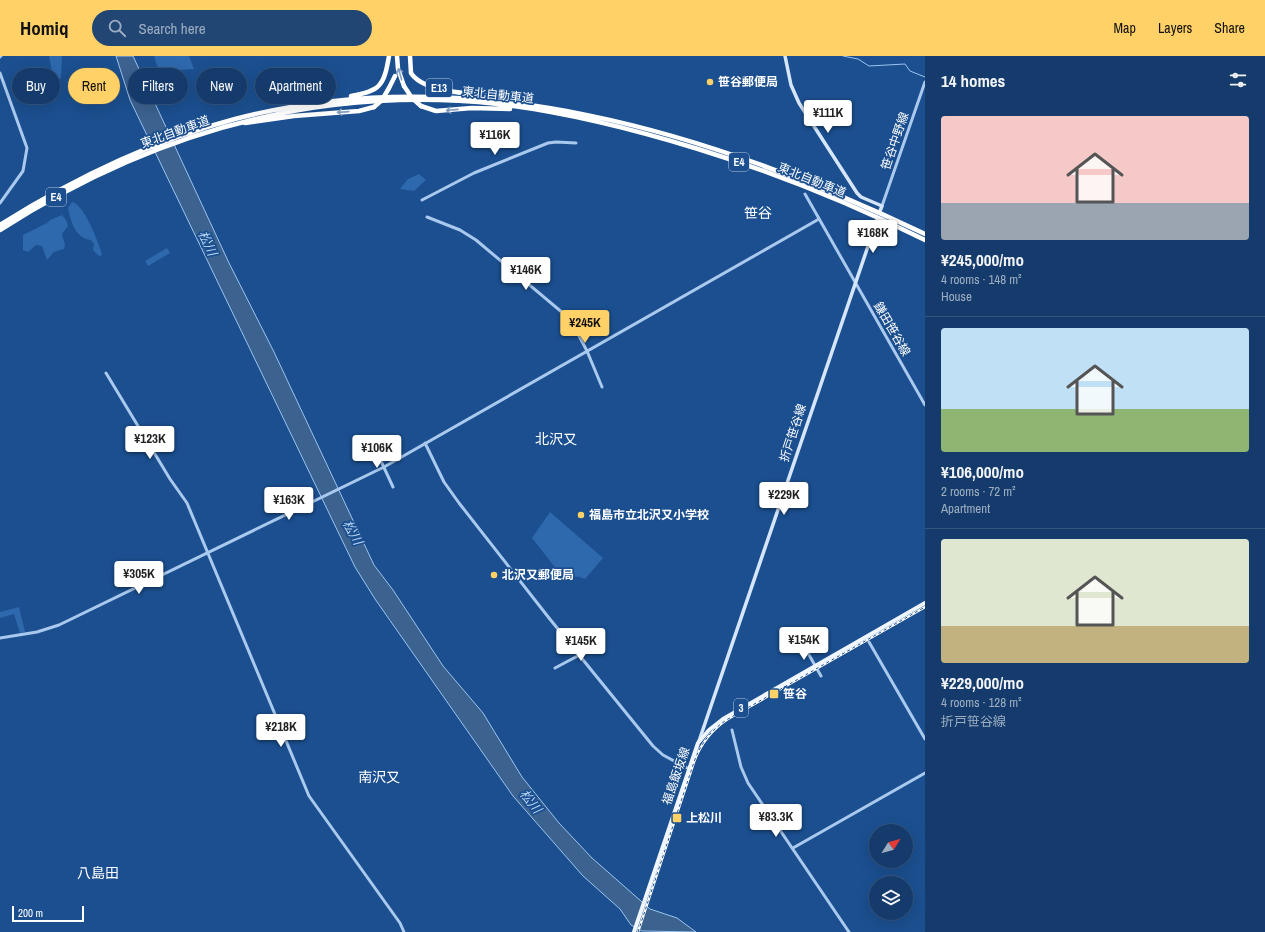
<!DOCTYPE html>
<html lang="en">
<head>
<meta charset="utf-8">
<style>
	body { margin:0; font-family:"Archivo Narrow","Noto Sans JP",sans-serif; background:#214673; color:#f1f3f6; height:100vh; display:flex; flex-direction:column; font-size:15px; white-space:nowrap }
	* { box-sizing:border-box; margin:0 }
	p { font-size:13px; color:#9dadc1 }
	.icon { flex:none; width:22px; height:22px; fill:none; stroke:currentColor; stroke-width:2; stroke-linecap:round; stroke-linejoin:round }
	.map { position:relative; flex:1; overflow:hidden }
	.drawer { display:flex; flex-direction:column; background:#143b6b; width:340px }
	.drawer>* { flex:none }
	.banner { position:absolute; left:12px; top:12px; width:380px; height:36px; display:flex; gap:8px }
	.needle { width:26px; rotate:53deg }
	.fabs { position:absolute; left:869px; top:768px; display:grid; gap:8px }
	.fabs a { display:grid; place-items:center; width:44px; height:44px; border-radius:50%; background:#143b6b; box-shadow:0 4px 16px #0002,0 0 0 1px #33557e; font-size:20px }
	.scale { position:absolute; left:12px; bottom:10px; width:72px; box-sizing:border-box; padding-left:4px; border:2px solid #fff; border-top:0; font-size:11px; line-height:14px; white-space:nowrap; color:#fff; -webkit-text-stroke:3px #1b4f8f; paint-order:stroke }
	.price { position:absolute; translate:-50% -34px; padding:0 9px; border-radius:4px; background:#fff; color:#222; font-size:13px; line-height:26px; filter:drop-shadow(0 1px 2px #0008) }
	.price::after { content:''; position:absolute; left:50%; top:24px; width:12px; height:9px; margin-left:-6px; background:inherit; clip-path:polygon(0 0,100% 0,50% 100%) }
	.price.active { background:#ffd166; color:#111 }
	ul { padding:0; list-style:none }
	li { display:grid; align-content:center; gap:8px; height:212px; padding:0 16px }
	li+li { border-top:1px solid #33557e }
	li span { display:grid; place-items:center; height:124px; border-radius:4px; color:#555 }
	li>.icon { margin-inline-start:auto }
	span .icon { width:72px; height:72px; fill:#fffc; stroke-width:1 }
	li b { font-size:17px }
	h2 { display:flex; justify-content:space-between; align-items:center; height:48px; padding:0 16px; font-size:17px }
	.tag { padding:0 14px; border-radius:18px; background:#143b6b; box-shadow:0 4px 16px #0002,0 0 0 1px #33557e; font-size:14px; line-height:36px }
	.tag.active { background:#ffd166; color:#111 }
	header { display:flex; align-items:center; gap:24px; box-sizing:border-box; height:56px; padding:0 20px; background:#ffd166; color:#111 }
	header strong { font-size:19px }
	nav { display:flex; gap:22px; margin-inline-start:auto; font-size:14px }
	.search { width:280px; height:36px; background:#214673; display:flex; align-items:center; gap:10px; box-sizing:border-box; padding:0 14px; border-radius:22px; color:#9dadc1; font-size:15px }
	main { display:flex; flex:1; min-height:0 }
	.map>svg:first-child { display:block }
	.green { fill:#2e69ad }
	.water { fill:#3c6290; stroke:#9cc4f0 }
	.lines { fill:none; stroke-linecap:round; stroke-linejoin:round }
	.stream { stroke:#9cc4f0; stroke-width:1 }
	.tertiary { stroke:#a9c9ee; stroke-width:3 }
	.secondary { stroke:#d6e6fa; stroke-width:3.5 }
	.primary { stroke:#f0f6ff; stroke-width:4 }
	.motorway { stroke:#fff; stroke-width:4.5 }
	.rail-casing { stroke:#fff; stroke-width:2.5 }
	.rail { stroke:#1b4f8f; stroke-width:1; stroke-dasharray:3; stroke-linecap:butt }
	.motorway-bridge { stroke:#fff; stroke-width:4.5 }
	.oneway { stroke:#829ec1 }
	.poi-dot { fill:#ffd166; stroke:#1b4f8f; stroke-width:1.5 }
	.labels { text-anchor:middle; stroke-width:3.5; stroke-linejoin:round; paint-order:stroke }
	.shield { fill:#1b4f8f; stroke:#bbcadd; stroke-width:1 }
	.shield-label { font-size:11px; font-weight:bold; fill:#fff }
	.poi-label { font-size:12px; font-weight:bold; fill:#fff; stroke:#1b4f8f; text-anchor:start }
	.street-label { font-size:12px; fill:#fff; stroke:#1b4f8f }
	.water-label { font-size:13px; font-style:italic; fill:#b5d3f5; stroke:#1b4f8f }
	.quarter-label { font-size:14px; fill:#fff; stroke:#1b4f8f }
</style>
</head>
<body>
<header>
<strong>Homiq</strong>
<div class="search"><svg class="icon" aria-label="search" viewBox="0 0 24 24"><circle cx="10" cy="10" r="6"/><path d="M15 15l6 6"/></svg>Search here</div>
<nav><a>Map</a><a>Layers</a><a>Share</a></nav>
</header>
<main>
<div class="map">
<svg width="925" height="876" viewBox="0 0 925 876">
	<rect width="100%" height="100%" fill="#1b4f8f"/>
	<path class="green" d="M 49,0 L 62,0 L 61,22 L 54,26 Z
		M 154,0 L 189,0 L 194,13 L 163,15 L 157,10 Z
		M 419,118 L 426,124 L 414,135 L 400,133 L 408,123 Z
		M 72,146 C 84,148 99,187 102,199 L 99,200 L 93,194 L 94,188 L 91,184 C 75,182 71,166 68,152 Z
		M 62,159 L 66,164 L 68,170 L 62,178 L 65,189 L 64,193 L 54,196 L 47,204 L 42,190 L 36,189 L 28,196 L 23,194 L 23,179 L 47,167 L 50,164 Z
		M 167,192 L 170,197 L 148,210 L 145,205 Z
		M 550,456 L 603,502 L 585,523 L 580,521 L 561,519 L 532,482 Z
		M 19,551 L 25,576 L 20,577 L 14,558 L 0,562 L 0,556 Z"/>
	<path class="water" d="M 116,0 L 133,0 L 229,207 L 274,296 L 374,509 L 393,534 L 443,610 L 483,657 L 522,721 L 559,767 L 592,802 L 650,853 L 677,862 L 696,876 L 642,875 L 631,869 L 620,853 L 583,820 L 513,740 L 375,543 L 355,511 L 130,44 Z"/>
	<g class="lines">
		<path class="stream" d="M 843,0 L 858,3 L 869,10 L 905,8 L 910,15 L 925,21"/>
		<path class="tertiary" d="M 0,1 L 1,0
			M 0,17 L 27,92 L 23,115 L 0,147
			M 805,138 L 925,349
			M 422,144 L 474,117 L 548,87 L 556,86 L 576,87
			M 882,150 L 925,26
			M 427,161 L 460,174 L 476,184 L 570,263 L 587,295 L 602,331
			M 106,317 L 170,423 L 187,447 L 309,740 L 400,867 L 404,876
			M 425,387 L 444,426 L 459,447 L 549,562 L 653,690 L 663,699 L 689,713
			M 374,390 L 393,431
			M 0,582 L 37,576 L 59,569 L 384,411 L 819,163
			M 800,583 L 821,620
			M 869,586 L 925,683
			M 555,612 L 602,587
			M 732,674 L 741,711 L 748,727 L 849,876
			M 793,792 L 925,717"/>
		<path class="secondary" d="M 785,0 L 791,29 L 799,47 L 857,137 L 861,141 L 882,150 L 880,155
			M 699,685 L 877,164"/>
		<path class="primary" d="M 634,876 L 698,687 L 709,674 L 723,663 L 925,547"/>
		<path class="motorway" d="M 397,0 L 398,13 L 404,30
			M 410,0 L 411,17 C 423,36 467,37 488,40
			M 389,32 L 395,20
			M 351,40 C 381,35 384,29 389,0
			M 421,50 L 436,55 L 472,52 L 510,53
			M 245,67 L 294,60 L 359,55 L 374,51
			M 0,169 C 73,123 151,85 235,63 C 470,1 713,77 925,178
			M 0,174 C 151,77 318,29 498,48 C 566,56 633,73 698,93 C 776,117 852,148 925,184"/>
		<g class="rail-casing">
			<path id="rail" d="M 638,876 L 694,706 C 701,687 711,674 728,663 L 925,551"/>
		</g>
		<use href="#rail" class="rail"/>
		<path class="motorway-bridge" d="M 404,30 L 412,42 L 421,50
			M 374,51 L 382,44 L 389,32"/>
	</g>
	<defs><path id="oneway-shaft" d="M-6 0H5M1.5-3L5.5 0L1.5 3" fill="none" stroke-width="1.6" stroke-linecap="round" stroke-linejoin="round"/></defs>
	<g class="oneway">
		<use href="#oneway-shaft" transform="translate(400 18) rotate(-106)"/>
		<use href="#oneway-shaft" transform="translate(452 54) rotate(174)"/>
		<use href="#oneway-shaft" transform="translate(343 56) rotate(176)"/>
	</g>
	<g class="poi-dot">
		<circle cx="710" cy="26" r="4"/>
		<circle cx="581" cy="459" r="4"/>
		<circle cx="494" cy="519" r="4"/>
		<rect x="769" y="633" width="10" height="10" rx="2"/>
		<rect x="672" y="757" width="10" height="10" rx="2"/>
	</g>
	<g class="labels">
		<g class="shield">
			<rect x="426" y="23" width="26" height="18" rx="3"/>
			<rect x="729" y="97" width="20" height="18" rx="3"/>
			<rect x="46" y="132" width="20" height="18" rx="3"/>
			<rect x="734" y="643" width="14" height="18" rx="3"/>
		</g>
		<g class="shield-label">
			<text x="439" y="36">E13</text>
			<text x="739" y="110">E4</text>
			<text x="56" y="145">E4</text>
			<text x="741" y="656">3</text>
		</g>
		<g class="poi-label">
			<text x="718" y="30">笹谷郵便局</text>
			<text x="589" y="463">福島市立北沢又小学校</text>
			<text x="502" y="523">北沢又郵便局</text>
			<text x="783" y="642">笹谷</text>
			<text x="686" y="766">上松川</text>
		</g>
		<g class="street-label">
			<text transform="translate(498 39) rotate(6)" y="4">東北自動車道</text>
			<text transform="translate(175 76) rotate(-20)" y="4">東北自動車道</text>
			<text transform="translate(895 85) rotate(-71)" y="4">笹谷中野線</text>
			<text transform="translate(812 124) rotate(22)" y="4">東北自動車道</text>
			<text transform="translate(892 273) rotate(60)" y="4">鎌田笹谷線</text>
			<text transform="translate(793 377) rotate(-72)" y="4">折戸笹谷線</text>
			<text transform="translate(676 720) rotate(-71)" y="4">福島飯坂線</text>
		</g>
		<g class="water-label">
			<text transform="translate(208 187) rotate(65)" y="5">松川</text>
			<text transform="translate(353 476) rotate(61)" y="5">松川</text>
			<text transform="translate(531 745) rotate(51)" y="5">松川</text>
		</g>
		<g class="quarter-label">
			<text x="758" y="162">笹谷</text>
			<text x="556" y="388">北沢又</text>
			<text x="379" y="726">南沢又</text>
			<text x="98" y="822">八島田</text>
		</g>
	</g>
</svg>
<div class="fabs">
<a><svg class="needle" viewBox="-14 -14 28 28"><path d="M0-13l5 13h-10z" fill="#e53935"/><path d="M0 13l5-13h-10z" fill="#9dadc1"/></svg></a>
<a><svg class="icon" aria-label="layers" viewBox="0 0 24 24"><path d="M12 4l9 5-9 5-9-5zM3 14l9 5 9-5"/></svg></a>
</div>
<div class="scale">200 m</div>
<b class="price" style="left:828px;top:78px">¥111K</b>
<b class="price" style="left:495px;top:100px">¥116K</b>
<b class="price" style="left:873px;top:198px">¥168K</b>
<b class="price" style="left:526px;top:235px">¥146K</b>
<b class="price active" style="left:585px;top:288px">¥245K</b>
<b class="price" style="left:150px;top:404px">¥123K</b>
<b class="price" style="left:377px;top:413px">¥106K</b>
<b class="price" style="left:784px;top:460px">¥229K</b>
<b class="price" style="left:289px;top:465px">¥163K</b>
<b class="price" style="left:139px;top:539px">¥305K</b>
<b class="price" style="left:804px;top:605px">¥154K</b>
<b class="price" style="left:581px;top:606px">¥145K</b>
<b class="price" style="left:281px;top:692px">¥218K</b>
<b class="price" style="left:776px;top:782px">¥83.3K</b>
<div class="banner">
<a class="tag">Buy</a>
<a class="tag active">Rent</a>
<a class="tag">Filters</a>
<a class="tag">New</a>
<a class="tag">Apartment</a>
</div>
</div>
<section class="drawer">
<h2>14 homes<svg class="icon" aria-label="filters" viewBox="0 0 24 24"><path d="M4 7h16M4 17h16"/><circle cx="9" cy="7" r="2"/><circle cx="15" cy="17" r="2"/></svg></h2>
<ul>
<li><span style="background:linear-gradient(#f6c9c9 70%,#9aa5b1 0)"><svg class="icon" aria-label="home" viewBox="0 0 24 24"><path d="M3 11l9-7 9 7M6 9v11h12V9"/></svg></span><div><b>¥245,000/mo</b><p>4 rooms · 148 m²</p><p>House</p></div></li>
<li><span style="background:linear-gradient(#bfe0f5 65%,#8fb573 0)"><svg class="icon" aria-label="home" viewBox="0 0 24 24"><path d="M3 11l9-7 9 7M6 9v11h12V9"/></svg></span><div><b>¥106,000/mo</b><p>2 rooms · 72 m²</p><p>Apartment</p></div></li>
<li><span style="background:linear-gradient(#dfe7d0 70%,#c2b280 0)"><svg class="icon" aria-label="home" viewBox="0 0 24 24"><path d="M3 11l9-7 9 7M6 9v11h12V9"/></svg></span><div><b>¥229,000/mo</b><p>4 rooms · 128 m²</p><p>折戸笹谷線</p></div></li>
</ul>
</section>
</main>
</body>
</html>
